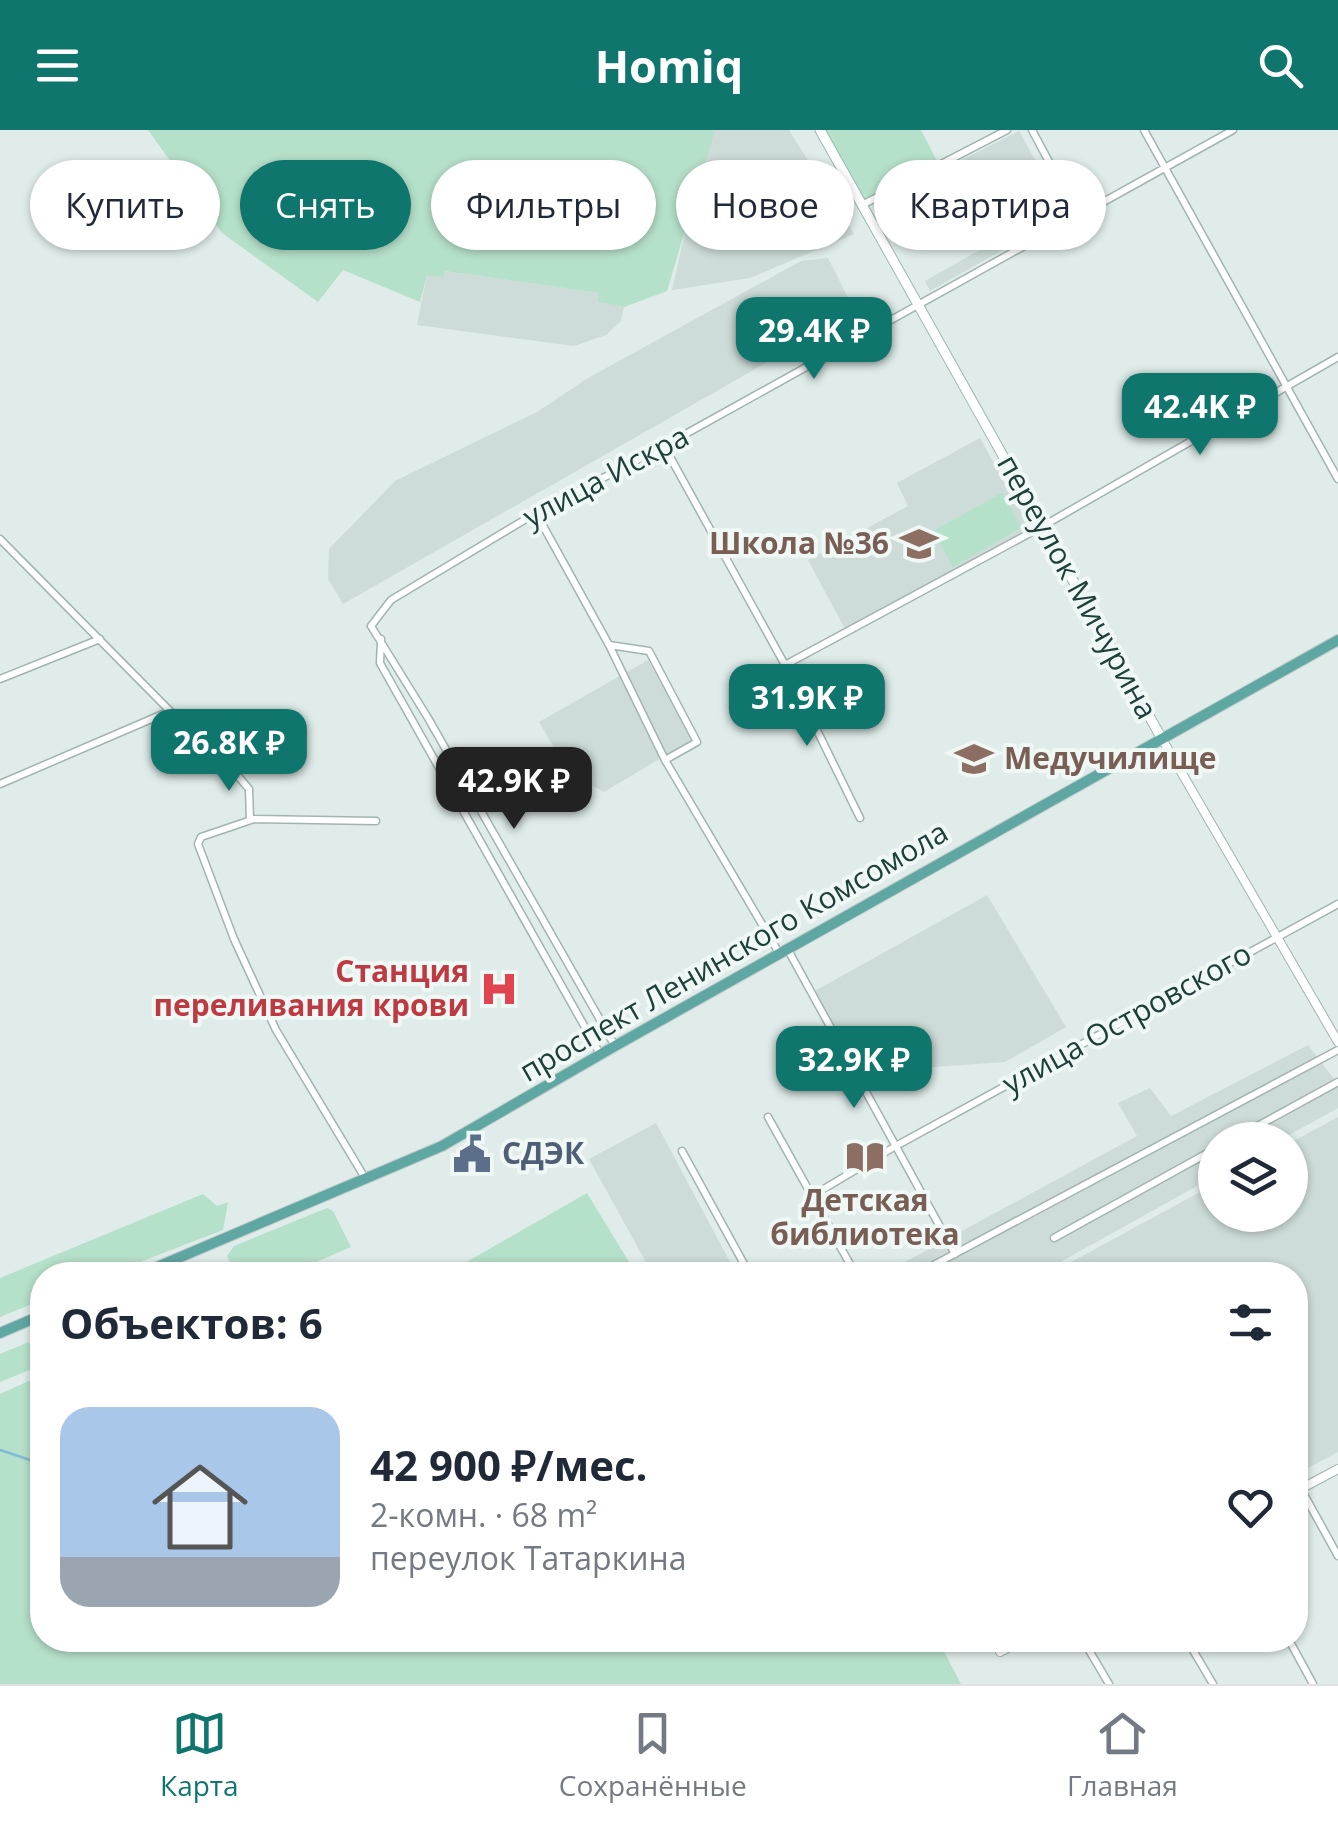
<!DOCTYPE html>
<html lang="ru">
<head>
<meta charset="utf-8">
<style>
	body { margin:0; font-family:"Open Sans",sans-serif; background:#f2f2f3; color:#1f2937; height:100vh; display:flex; flex-direction:column; font-size:38px; white-space:nowrap }
	* { box-sizing:border-box; margin:0 }
	p { font-size:32px; color:#747a83 }
	.icon { flex:none; width:55px; height:55px; fill:none; stroke:currentColor; stroke-width:2; stroke-linecap:round; stroke-linejoin:round }
	.map { position:relative; flex:1; overflow:hidden }
	.side { position:absolute; left:30px; top:1132px; width:1278px; height:390px; display:flex; flex-direction:column; background:#fff; border-radius:40px; box-shadow:0 2px 8px #0004 }
	.side>* { flex:none }
	.top-card { position:absolute; left:30px; top:30px; width:1280px; height:90px; display:flex; gap:20px }
	.fabs { position:absolute; left:1198px; top:992px; display:grid; gap:20px }
	.fabs a { display:grid; place-items:center; width:110px; height:110px; border-radius:50%; background:#fff; box-shadow:0 2px 8px #0004; font-size:50px }
	.price { position:absolute; translate:-50% -85px; padding:0 22px; border-radius:20px; background:#0f766e; color:#fff; font-size:32px; line-height:65px; filter:drop-shadow(0 2px 5px #0008) }
	.price::after { content:''; position:absolute; left:50%; top:60px; width:30px; height:22px; margin-left:-15px; background:inherit; clip-path:polygon(0 0,100% 0,50% 100%) }
	.price.on { background:#222; color:#fff }
	ul { padding:0; list-style:none }
	li { display:flex; align-items:center; gap:30px; height:250px; padding:0 30px }
	li+li { border-top:2px solid #e0e1e3 }
	li span { display:grid; place-items:center; flex:none; width:280px; height:200px; border-radius:30px; color:#555 }
	li>.icon { margin-inline-start:auto }
	span .icon { width:120px; height:120px; fill:#fffc; stroke-width:1 }
	li b { font-size:42px }
	h2 { display:flex; justify-content:space-between; align-items:center; height:120px; padding:0 30px; font-size:42px }
	.pill { padding:0 35px; border-radius:45px; background:#fff; box-shadow:0 2px 8px #0004; font-size:35px; line-height:90px }
	.pill.on { background:#0f766e; color:#fff }
	header { display:flex; justify-content:space-between; align-items:center; height:130px; padding:0 30px; background:#0f766e; color:#fff; font-size:45px; font-weight:700 }
	.tabs { display:flex; justify-content:space-around; align-items:center; height:140px; border-top:2px solid #e0e1e3; background:#fff; font-size:28px; color:#747a83 }
	.tabs a { display:grid; justify-items:center; gap:5px }
	.tabs .on { color:#0f766e }
	.map>svg:first-child { display:block }
	.built { fill:#cddcd8 }
	.green { fill:#b5e0c9 }
	.lines { fill:none; stroke-linecap:round; stroke-linejoin:round }
	.stream { stroke:#80bad8; stroke-width:2.5 }
	.minor-casing { stroke:#a1b4b1; stroke-width:9 }
	.tertiary-casing { stroke:#a1b4b1; stroke-width:10 }
	.secondary-casing { stroke:#9cb9b4; stroke-width:11 }
	.primary-casing { stroke:#c0c9c8; stroke-width:12 }
	.minor { stroke:#fff; stroke-width:6 }
	.tertiary { stroke:#fff; stroke-width:8 }
	.secondary { stroke:#fff; stroke-width:9 }
	.primary { stroke:#5fa7a2; stroke-width:10 }
	.labels { text-anchor:middle; stroke-width:8; stroke-linejoin:round; paint-order:stroke }
	.street-label { font-size:30px; fill:#1e3e3b; stroke:#f0f8f6 }
	.education-label { font-size:30px; font-weight:bold; fill:#785e54; stroke:#f0f8f6; text-anchor:end }
	.health-label { font-size:30px; font-weight:bold; fill:#be3a42; stroke:#f0f8f6; text-anchor:end }
	.service-label { font-size:30px; font-weight:bold; fill:#4e5e75; stroke:#f0f8f6; text-anchor:start }
</style>
</head>
<body>
<header><svg class="icon" aria-label="menu" viewBox="0 0 24 24"><path d="M4 6h16M4 12h16M4 18h16"/></svg>Homiq<svg class="icon" aria-label="search" viewBox="0 0 24 24"><circle cx="10" cy="10" r="6"/><path d="M15 15l6 6"/></svg></header>
<div class="map">
<svg width="1338" height="1554" viewBox="0 0 1338 1554">
	<rect width="100%" height="100%" fill="#dfece9"/>
	<path class="built" d="M 713,0 L 789,0 L 854,104 L 750,148 L 672,160 L 704,18 Z
		M 1019,1 L 1039,37 L 897,114 L 873,75 Z
		M 1064,72 L 1070,82 L 930,161 L 925,151 Z
		M 828,128 L 855,182 L 343,474 L 328,449 L 329,419 L 395,351 L 537,282 L 588,248 L 801,131 Z
		M 444,141 L 599,163 L 599,172 L 624,177 L 621,191 L 606,205 L 574,216 L 417,195 L 427,145 Z
		M 980,308 L 1030,398 L 845,499 L 808,430 L 908,376 L 897,353 Z
		M 648,530 L 693,609 L 604,662 L 569,643 L 539,592 Z
		M 987,765 L 1066,897 L 1005,932 L 920,938 L 893,952 L 875,923 L 854,935 L 813,862 Z
		M 1308,915 L 1338,954 L 1338,978 L 1280,1010 L 1215,1010 L 1215,1046 L 1037,1145 L 881,1145 L 1137,1006 L 1118,973 L 1150,958 L 1171,986 Z
		M 1338,987 L 1338,1322 L 1295,1345 L 1295,1145 L 1047,1145 L 1215,1054 L 1215,1085 L 1290,1085 L 1290,1013 Z
		M 656,993 L 737,1145 L 653,1145 L 589,1029 Z"/>
	<path class="green" d="M 148,0 L 715,0 L 667,161 L 624,177 L 598,172 L 599,163 L 445,141 L 443,147 L 427,145 L 420,172 L 343,140 L 318,172 L 222,103 Z
		M 824,0 L 921,0 L 937,31 L 863,71 Z
		M 1002,363 L 1021,398 L 953,437 L 933,401 Z
		M 587,1063 L 637,1145 L 461,1145 L 456,1138 Z
		M 203,1064 L 217,1076 L 228,1072 L 223,1100 L 106,1145 L 42,1145 L 42,1170 L 0,1187 L 0,1148 Z
		M 327,1078 L 333,1081 L 351,1117 L 286,1145 L 236,1145 L 227,1126 L 234,1116 Z
		M 29,1212 L 39,1236 L 0,1252 L 0,1224 Z
		M 42,1245 L 42,1510 L 938,1510 L 961,1554 L 0,1554 L 0,1264 Z"/>
	<g class="lines">
		<path class="stream" d="M 0,1320 L 42,1334"/>
		<g class="minor-casing">
			<path id="minor" d="M 1032,0 L 1078,86
				M 1144,0 L 1338,349
				M 862,75 L 1007,0
				M 664,316 L 785,535 L 1043,396 L 1338,227
				M 536,383 L 609,515 L 649,521 L 697,612 L 665,630 L 779,823
				M 0,409 L 170,581 L 226,632 L 249,659 L 250,690
				M 381,509 L 380,533 L 600,924
				M 609,515 L 665,630
				M 785,535 L 860,688
				M 0,549 L 100,509
				M 0,654 L 170,581
				M 788,820 L 955,1124
				M 615,916 L 428,588 L 371,496 L 391,470 L 536,383 L 664,316 L 1233,0
				M 768,987 L 856,1145
				M 1232,1010 L 1338,952
				M 682,1021 L 750,1145
				M 365,1048 L 276,900 L 234,809 L 198,714 L 201,707 L 254,689 L 376,691
				M 812,1066 L 894,1017 L 1338,774
				M 1054,1108 L 1215,1019
				M 915,1145 L 1338,920
				M 1301,1359 L 1338,1426
				M 1083,1510 L 1109,1554
				M 1187,1510 L 1213,1554
				M 1289,1510 L 1313,1554"/>
		</g>
		<g class="tertiary-casing">
			<path id="tertiary" d="M 1162,609 L 1338,912
				M 1295,1362 L 1338,1339
				M 1000,1522 L 1023,1510"/>
		</g>
		<g class="secondary-casing">
			<path id="secondary" d="M 820,0 L 1162,609"/>
		</g>
		<g class="primary-casing">
			<path id="primary" d="M 138,1145 L 442,1016 L 615,916 L 1338,510
				M 0,1203 L 42,1185"/>
		</g>
		<use href="#minor" class="minor"/>
		<use href="#tertiary" class="tertiary"/>
		<use href="#secondary" class="secondary"/>
		<use href="#primary" class="primary"/>
	</g>
	<defs>
		<g id="school-bare" transform="scale(3)"><path d="M0-5L7-2L0 1L-7-2ZM-4 1L0 2.5L4 1V4Q0 6-4 4Z" fill="#8d6e63" stroke="#f0f8f6" stroke-width="2.5" paint-order="stroke"/></g>
		<g id="university-bare" transform="scale(3)"><path d="M0-5L7-2L0 1L-7-2ZM-4 1L0 2.5L4 1V4Q0 6-4 4Z" fill="#8d6e63" stroke="#f0f8f6" stroke-width="2.5" paint-order="stroke"/></g>
		<g id="hospital-bare" transform="scale(3)"><path d="M-5-5h3v3.5h4V-5h3V5h-3V1.5h-4V5h-3Z" fill="#e0444e" stroke="#f0f8f6" stroke-width="2.5" paint-order="stroke"/></g>
		<g id="civic-bare" transform="scale(3)"><path d="M-.6-6.5H3V-4.5H.6V-3L4-1V1h2V6H-6V1h2V-1L-.6-3ZM-1.2 2.5V6h2.4V2.5Z" fill="#5c6f8a" stroke="#f0f8f6" stroke-width="2.5" paint-order="stroke"/></g>
		<g id="library-bare" transform="scale(3)"><path d="M-6-4Q-3-5.5-.7-3.5V5Q-3 3-6 4ZM6-4Q3-5.5 .7-3.5V5Q3 3 6 4Z" fill="#8d6e63" stroke="#f0f8f6" stroke-width="2.5" paint-order="stroke"/></g>
	</defs>
	<g fill-rule="evenodd">
		<use href="#school-bare" x="919" y="414"/>
		<use href="#university-bare" x="974" y="629"/>
		<use href="#hospital-bare" x="499" y="859"/>
		<use href="#civic-bare" x="472" y="1024"/>
		<use href="#library-bare" x="865" y="1027"/>
	</g>
	<g class="labels">
		<g class="street-label">
			<text transform="translate(606 347) rotate(-28)" y="10">улица Искра</text>
			<text transform="translate(1077 457) rotate(61)" y="10">переулок Мичурина</text>
			<text transform="translate(734 822) rotate(-30)" y="10">проспект Ленинского Комсомола</text>
			<text transform="translate(1127 889) rotate(-29)" y="10">улица Островского</text>
		</g>
		<g class="education-label">
			<text x="889" y="424">Школа №36</text>
			<text x="1004" y="639" text-anchor="start">Медучилище</text>
			<text x="865" y="1081" text-anchor="middle">Детская<tspan x="865" dy="34">библиотека</tspan></text>
		</g>
		<g class="health-label">
			<text x="469" y="852">Станция<tspan x="469" dy="34">переливания крови</tspan></text>
		</g>
		<g class="service-label">
			<text x="502" y="1034">СДЭК</text>
		</g>
	</g>
</svg>
<div class="fabs">
<a><svg class="icon" aria-label="layers" viewBox="0 0 24 24"><path d="M12 4l9 5-9 5-9-5zM3 14l9 5 9-5"/></svg></a>
</div>
<b class="price" style="left:814px;top:252px">29.4K ₽</b>
<b class="price" style="left:1200px;top:328px">42.4K ₽</b>
<b class="price" style="left:807px;top:619px">31.9K ₽</b>
<b class="price" style="left:229px;top:664px">26.8K ₽</b>
<b class="price on" style="left:514px;top:702px">42.9K ₽</b>
<b class="price" style="left:854px;top:981px">32.9K ₽</b>
<div class="top-card">
<a class="pill">Купить</a>
<a class="pill on">Снять</a>
<a class="pill">Фильтры</a>
<a class="pill">Новое</a>
<a class="pill">Квартира</a>
</div>
<section class="side">
<h2>Объектов: 6<svg class="icon" aria-label="filters" viewBox="0 0 24 24"><path d="M4 7h16M4 17h16"/><circle cx="9" cy="7" r="2"/><circle cx="15" cy="17" r="2"/></svg></h2>
<ul>
<li><span style="background:linear-gradient(#a9c7e8 75%,#9aa5b1 0)"><svg class="icon" aria-label="home" viewBox="0 0 24 24"><path d="M3 11l9-7 9 7M6 9v11h12V9"/></svg></span><div><b>42 900 ₽/мес.</b><p>2-комн. · 68 m²</p><p>переулок Татаркина</p></div><svg class="icon" aria-label="heart" viewBox="0 0 24 24"><path d="M12 20l-8-8c-3-5 5-10 8-4 3-6 11-1 8 4z"/></svg></li>
</ul>
</section>
</div>
<nav class="tabs">
<a class="on"><svg class="icon" aria-label="map" viewBox="0 0 24 24"><path d="M3 6l6-2 6 2 6-2v14l-6 2-6-2-6 2zM9 4v14M15 6v14"/></svg>Карта</a>
<a><svg class="icon" aria-label="saved" viewBox="0 0 24 24"><path d="M7 4h10v16l-5-4-5 4z"/></svg>Сохранённые</a>
<a><svg class="icon" aria-label="home" viewBox="0 0 24 24"><path d="M3 11l9-7 9 7M6 9v11h12V9"/></svg>Главная</a>
</nav>
</body>
</html>
